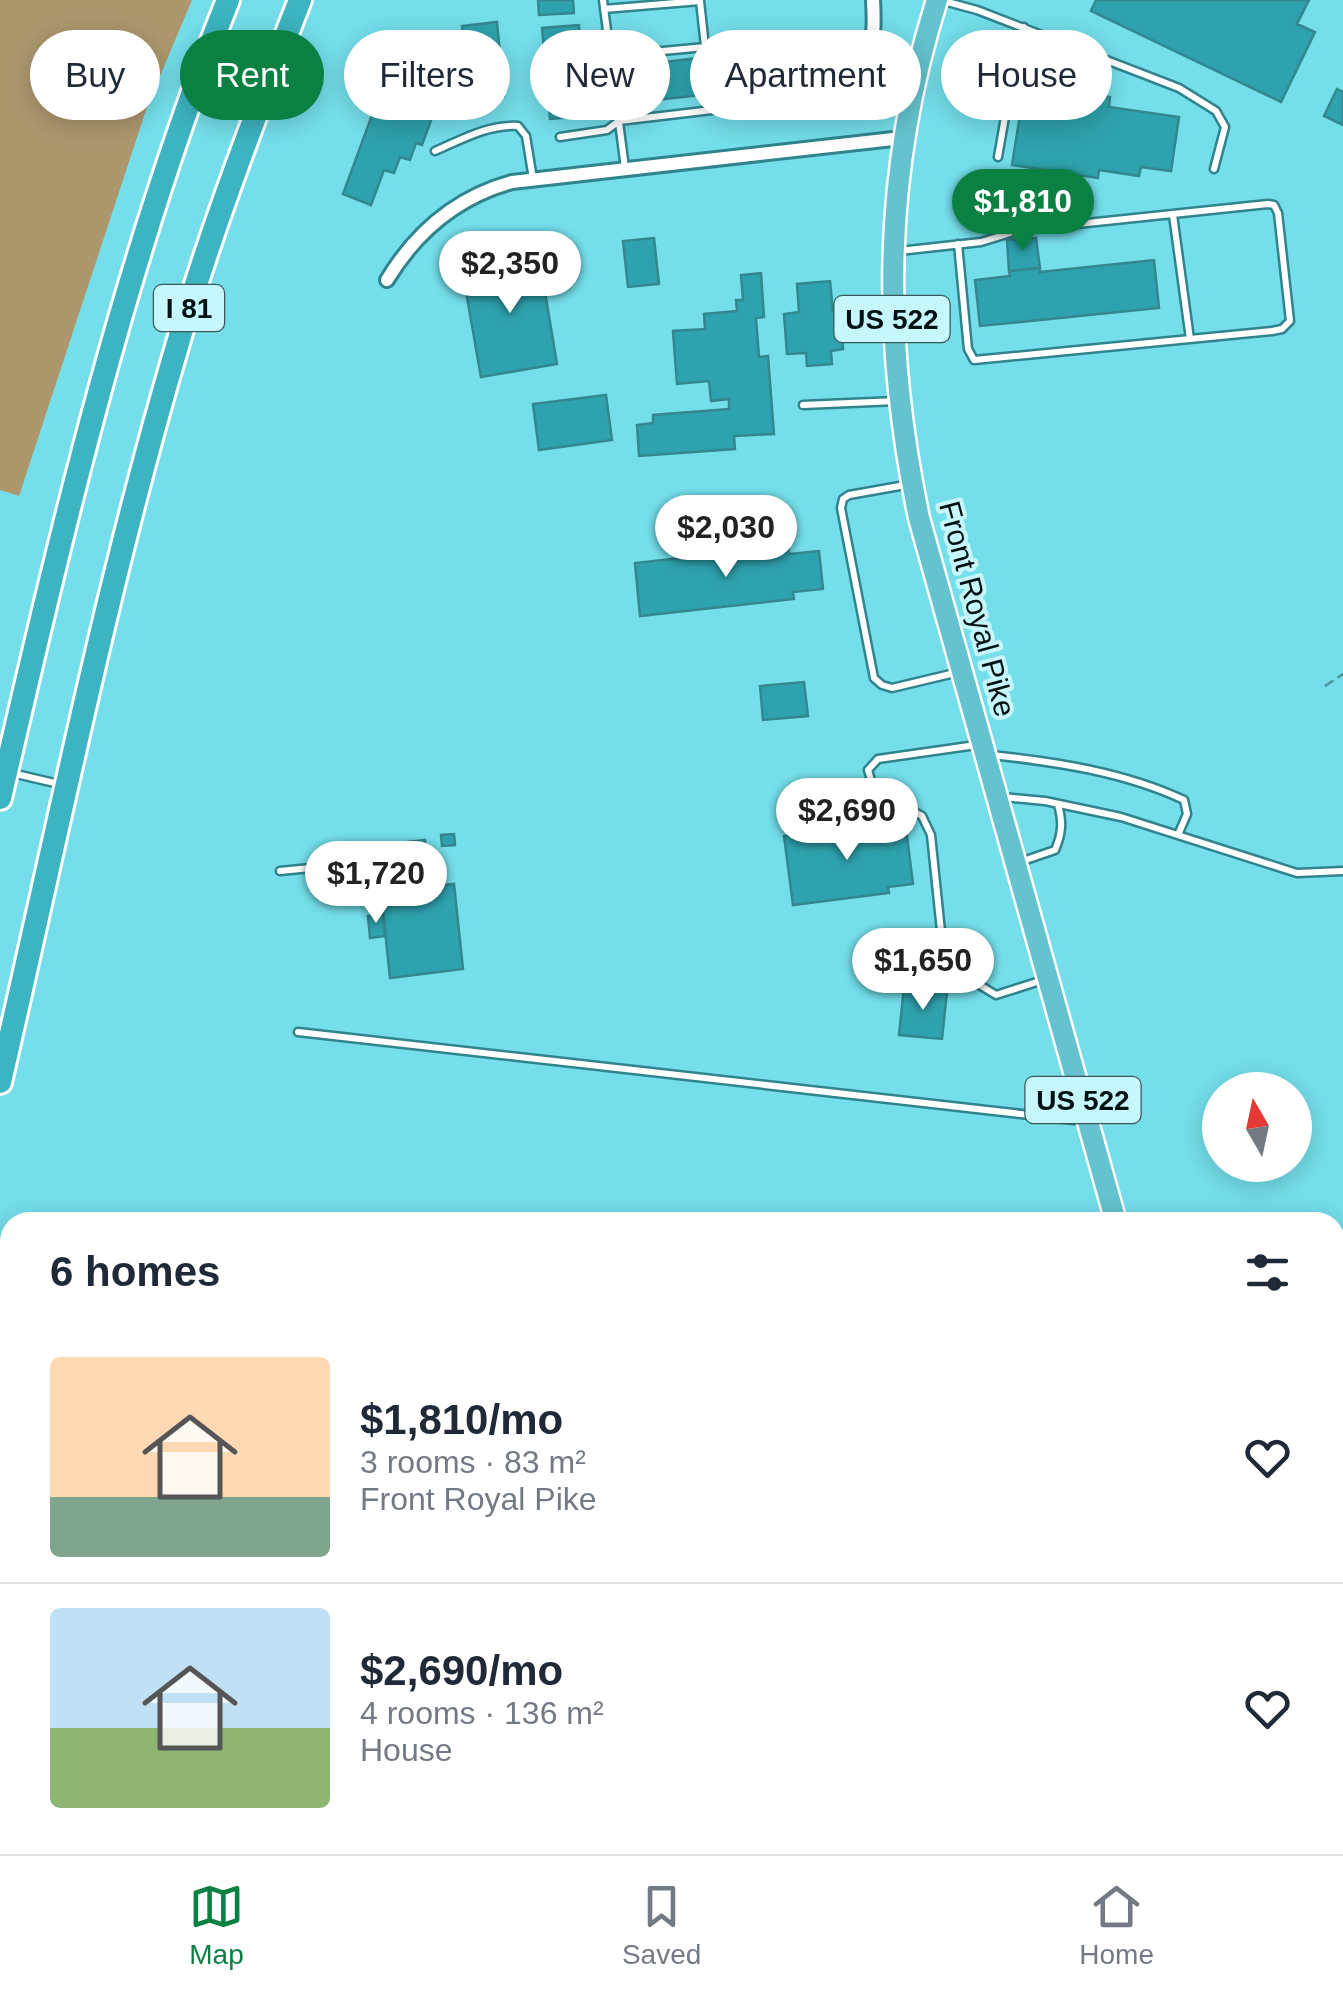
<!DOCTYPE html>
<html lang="en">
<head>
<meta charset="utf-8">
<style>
	body { margin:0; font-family:Arial,sans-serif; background:#f2f2f3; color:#1f2937; height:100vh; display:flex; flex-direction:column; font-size:38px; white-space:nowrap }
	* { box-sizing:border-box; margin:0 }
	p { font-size:32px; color:#747a83 }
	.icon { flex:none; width:55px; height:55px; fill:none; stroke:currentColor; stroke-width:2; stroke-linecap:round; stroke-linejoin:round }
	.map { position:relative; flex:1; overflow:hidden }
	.sheet { position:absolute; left:0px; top:1212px; width:1345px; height:642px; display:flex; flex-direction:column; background:#fff; border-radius:30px 30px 0 0; box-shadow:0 5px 25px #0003 }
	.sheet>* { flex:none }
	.banner { position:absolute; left:30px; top:30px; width:1285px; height:90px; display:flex; gap:20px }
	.needle { width:65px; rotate:351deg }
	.tools { position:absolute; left:1202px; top:1072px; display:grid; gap:20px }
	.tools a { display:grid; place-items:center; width:110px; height:110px; border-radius:50%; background:#fff; box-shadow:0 5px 25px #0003; font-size:50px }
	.price { position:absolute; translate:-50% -85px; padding:0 22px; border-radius:35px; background:#fff; color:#222; font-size:32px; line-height:65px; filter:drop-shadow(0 2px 5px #0008) }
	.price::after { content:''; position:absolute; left:50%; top:60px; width:30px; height:22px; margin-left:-15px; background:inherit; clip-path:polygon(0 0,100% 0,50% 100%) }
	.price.selected { background:#0b8043; color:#fff }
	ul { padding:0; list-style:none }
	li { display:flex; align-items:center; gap:30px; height:250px; padding:0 50px }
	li+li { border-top:2px solid #e0e1e3 }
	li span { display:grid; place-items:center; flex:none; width:280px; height:200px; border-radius:10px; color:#555 }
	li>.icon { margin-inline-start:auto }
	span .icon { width:120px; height:120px; fill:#fffc; stroke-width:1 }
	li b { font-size:42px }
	h2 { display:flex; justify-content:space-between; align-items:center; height:120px; padding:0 50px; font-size:42px }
	.tag { padding:0 35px; border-radius:45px; background:#fff; box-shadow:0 5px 25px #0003; font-size:35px; line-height:90px }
	.tag.selected { background:#0b8043; color:#fff }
	.menu { display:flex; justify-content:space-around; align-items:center; height:140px; border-top:2px solid #e0e1e3; background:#fff; font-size:28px; color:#747a83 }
	.menu a { display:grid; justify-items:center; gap:5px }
	.menu .selected { color:#0b8043 }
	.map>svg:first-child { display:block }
	.green { fill:#ad986e }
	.building { fill:#2ea2ae; stroke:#338790; stroke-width:2.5 }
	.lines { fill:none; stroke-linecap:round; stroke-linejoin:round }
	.service-casing { stroke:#30848d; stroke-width:11 }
	.minor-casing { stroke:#30848d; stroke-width:18 }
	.secondary-casing { stroke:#30848d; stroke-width:22 }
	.trunk-casing { stroke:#fff; stroke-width:25 }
	.motorway-casing { stroke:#fff; stroke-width:28 }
	.path { stroke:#4a959d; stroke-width:2.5; stroke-dasharray:10 5; stroke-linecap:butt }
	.service { stroke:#fff; stroke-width:6 }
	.minor { stroke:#fff; stroke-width:12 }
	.secondary { stroke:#fff; stroke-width:18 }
	.trunk { stroke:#64c3ce; stroke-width:20 }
	.motorway { stroke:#3db4c1; stroke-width:22 }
	.labels { text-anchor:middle; stroke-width:8; stroke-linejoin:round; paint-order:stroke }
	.shield { fill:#c6f7fd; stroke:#3b5659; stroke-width:2.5 }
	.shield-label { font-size:28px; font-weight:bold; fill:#001113 }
	.street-label { font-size:30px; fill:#001113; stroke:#c6f7fd }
</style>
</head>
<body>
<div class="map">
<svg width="1343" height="1854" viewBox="0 0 1343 1854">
	<rect width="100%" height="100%" fill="#74dfeb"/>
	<path class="green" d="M 0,0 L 192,0 L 147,107 L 19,496 L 0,490 Z"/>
	<path class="building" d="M 538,0 L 573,0 L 574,13 L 539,15 Z
		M 1096,0 L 1309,0 L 1297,24 L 1315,32 L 1281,102 L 1091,11 Z
		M 497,22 L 504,96 L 462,100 L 458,61 L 465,60 L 462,26 Z
		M 579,25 L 586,116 L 550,119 L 542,28 Z
		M 393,58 L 434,74 L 428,92 L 440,96 L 422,145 L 416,143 L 410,160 L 400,157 L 394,173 L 384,170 L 371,205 L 343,194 Z
		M 698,58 L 702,95 L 628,103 L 624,67 Z
		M 1027,70 L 1074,77 L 1072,91 L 1110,97 L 1109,107 L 1179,117 L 1171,171 L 1141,167 L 1139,176 L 1099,170 L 1098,178 L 1012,165 Z
		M 1337,89 L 1343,92 L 1343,125 L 1324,116 Z
		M 654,238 L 659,284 L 628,287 L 623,241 Z
		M 1036,238 L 1040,268 L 1009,271 L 1007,240 Z
		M 539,256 L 557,364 L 481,377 L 462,269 Z
		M 1154,260 L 1159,308 L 980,326 L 975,280 L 1010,276 L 1009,271 L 1040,268 L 1040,272 Z
		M 761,273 L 764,317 L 756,318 L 759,357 L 768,356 L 774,434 L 734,436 L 735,449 L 639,456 L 637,425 L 653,423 L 653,415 L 729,409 L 729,399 L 711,401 L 709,381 L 677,384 L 673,331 L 705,329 L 704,314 L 737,311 L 736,300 L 743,300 L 741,275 Z
		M 830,281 L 833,311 L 840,311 L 843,349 L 831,351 L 832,364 L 807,366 L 806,353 L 787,354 L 784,314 L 799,312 L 797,284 Z
		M 606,395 L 612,440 L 539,450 L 533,404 Z
		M 788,546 L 789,554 L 819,551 L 823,589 L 793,592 L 794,599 L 640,616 L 635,563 Z
		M 804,682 L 808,716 L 763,720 L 760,686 Z
		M 880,824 L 881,831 L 906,828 L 913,884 L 888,887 L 889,893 L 793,905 L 784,836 Z
		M 454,834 L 455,845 L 442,846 L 441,835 Z
		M 425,840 L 427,864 L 384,870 L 381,845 Z
		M 454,884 L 463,969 L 390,978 L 381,892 Z
		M 383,914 L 385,936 L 370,938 L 368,916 Z
		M 904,987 L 947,992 L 942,1039 L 899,1035 Z"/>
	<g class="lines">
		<g class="service-casing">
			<path id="service" d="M 603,0 L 625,168
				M 940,0 L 977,10 L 1179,88 L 1216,111 L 1225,127 L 1214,169
				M 610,56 L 705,47
				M 560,137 L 607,130 L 619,121 L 712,110 L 700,1 L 604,9
				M 435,151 C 461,140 488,124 518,126 L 526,136 L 533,179
				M 998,157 L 1017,48 L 1024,27
				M 1173,215 L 1190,339
				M 899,251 L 981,242 L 1020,230 L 1268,204 L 1274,205 L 1278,213 L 1290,321 L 1282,329 L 1272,331 L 974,360 L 968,349 L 958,244
				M 803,405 L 897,401
				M 911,484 L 849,495 L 843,499 L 841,508 L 874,678 L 882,685 L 892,688 L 959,672
				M 976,745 L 878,759 L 868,770 L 874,790 L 922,816 L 931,835 L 941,931 L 973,981 L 996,995 L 1043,980
				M 991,755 C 1057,762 1124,772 1184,800 L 1187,814 L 1178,835
				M 12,773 L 63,785
				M 1003,797 L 1045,801 L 1121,817 L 1297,873 L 1343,871
				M 1017,863 L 1055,850 C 1062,834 1063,822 1058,805
				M 280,871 L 351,864 L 360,865 L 369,875
				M 298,1032 L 1083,1121"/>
		</g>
		<g class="minor-casing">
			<path id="minor" d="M 823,73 C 833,71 846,71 855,68 C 877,59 874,19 873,0
				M 387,280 C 416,232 458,197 512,182 L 902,138
				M 1335,1643 L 1343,1646"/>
		</g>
		<g class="secondary-casing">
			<path id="secondary" d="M 0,1835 L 10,1837
				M 49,1845 L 104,1851 L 134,1845
				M 239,1845 L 247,1854"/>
		</g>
		<g class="trunk-casing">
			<path id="trunk" d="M 937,0 C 882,174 882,340 919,518 L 1116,1222
				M 1234,1845 L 1236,1854"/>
		</g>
		<g class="motorway-casing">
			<path id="motorway" d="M 0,798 C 63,526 124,260 228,0
				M 0,1082 C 57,835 106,586 178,343 C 212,227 256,113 300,0"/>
		</g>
		<path class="path" d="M 1325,686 L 1343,674"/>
		<use href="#service" class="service"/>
		<use href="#minor" class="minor"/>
		<use href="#secondary" class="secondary"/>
		<use href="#trunk" class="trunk"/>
		<use href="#motorway" class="motorway"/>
	</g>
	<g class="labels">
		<g class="shield">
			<rect x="154" y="285" width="70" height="46" rx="8"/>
			<rect x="834.5" y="296" width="115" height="46" rx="8"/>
			<rect x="1025.5" y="1077" width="115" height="46" rx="8"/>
		</g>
		<g class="shield-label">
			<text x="189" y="318">I 81</text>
			<text x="892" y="329">US 522</text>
			<text x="1083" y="1110">US 522</text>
		</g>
		<g class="street-label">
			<text transform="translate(977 609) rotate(75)" y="10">Front Royal Pike</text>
		</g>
	</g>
</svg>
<div class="tools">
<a><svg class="needle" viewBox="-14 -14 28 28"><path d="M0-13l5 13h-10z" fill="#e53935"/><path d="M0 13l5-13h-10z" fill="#747a83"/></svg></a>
</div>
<b class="price selected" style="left:1023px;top:254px">$1,810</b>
<b class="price" style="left:510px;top:316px">$2,350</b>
<b class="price" style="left:726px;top:580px">$2,030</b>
<b class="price" style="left:847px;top:863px">$2,690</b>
<b class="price" style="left:376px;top:926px">$1,720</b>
<b class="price" style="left:923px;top:1013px">$1,650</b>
<div class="banner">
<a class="tag">Buy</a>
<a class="tag selected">Rent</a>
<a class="tag">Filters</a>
<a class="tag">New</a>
<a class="tag">Apartment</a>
<a class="tag">House</a>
</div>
<section class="sheet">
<h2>6 homes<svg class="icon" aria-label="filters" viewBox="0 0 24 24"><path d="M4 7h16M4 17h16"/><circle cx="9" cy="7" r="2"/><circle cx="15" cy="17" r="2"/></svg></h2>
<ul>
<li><span style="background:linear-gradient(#ffd9b3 70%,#7fa58c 0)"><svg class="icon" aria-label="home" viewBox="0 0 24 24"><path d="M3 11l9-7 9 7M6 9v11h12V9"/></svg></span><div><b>$1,810/mo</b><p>3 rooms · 83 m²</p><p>Front Royal Pike</p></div><svg class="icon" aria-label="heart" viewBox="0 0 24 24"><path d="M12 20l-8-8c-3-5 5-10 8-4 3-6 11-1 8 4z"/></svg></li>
<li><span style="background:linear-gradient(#bfe0f5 60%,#8fb573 0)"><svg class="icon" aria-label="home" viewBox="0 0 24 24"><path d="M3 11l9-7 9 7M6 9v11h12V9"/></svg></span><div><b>$2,690/mo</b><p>4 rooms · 136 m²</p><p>House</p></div><svg class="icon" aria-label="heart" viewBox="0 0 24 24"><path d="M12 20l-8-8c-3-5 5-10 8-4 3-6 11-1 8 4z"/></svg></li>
</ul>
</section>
</div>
<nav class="menu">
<a class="selected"><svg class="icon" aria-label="map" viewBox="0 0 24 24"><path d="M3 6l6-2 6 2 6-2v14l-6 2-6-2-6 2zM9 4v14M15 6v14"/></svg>Map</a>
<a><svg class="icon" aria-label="saved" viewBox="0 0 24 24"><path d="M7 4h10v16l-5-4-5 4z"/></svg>Saved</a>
<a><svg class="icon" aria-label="home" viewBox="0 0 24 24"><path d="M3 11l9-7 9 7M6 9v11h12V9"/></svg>Home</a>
</nav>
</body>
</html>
